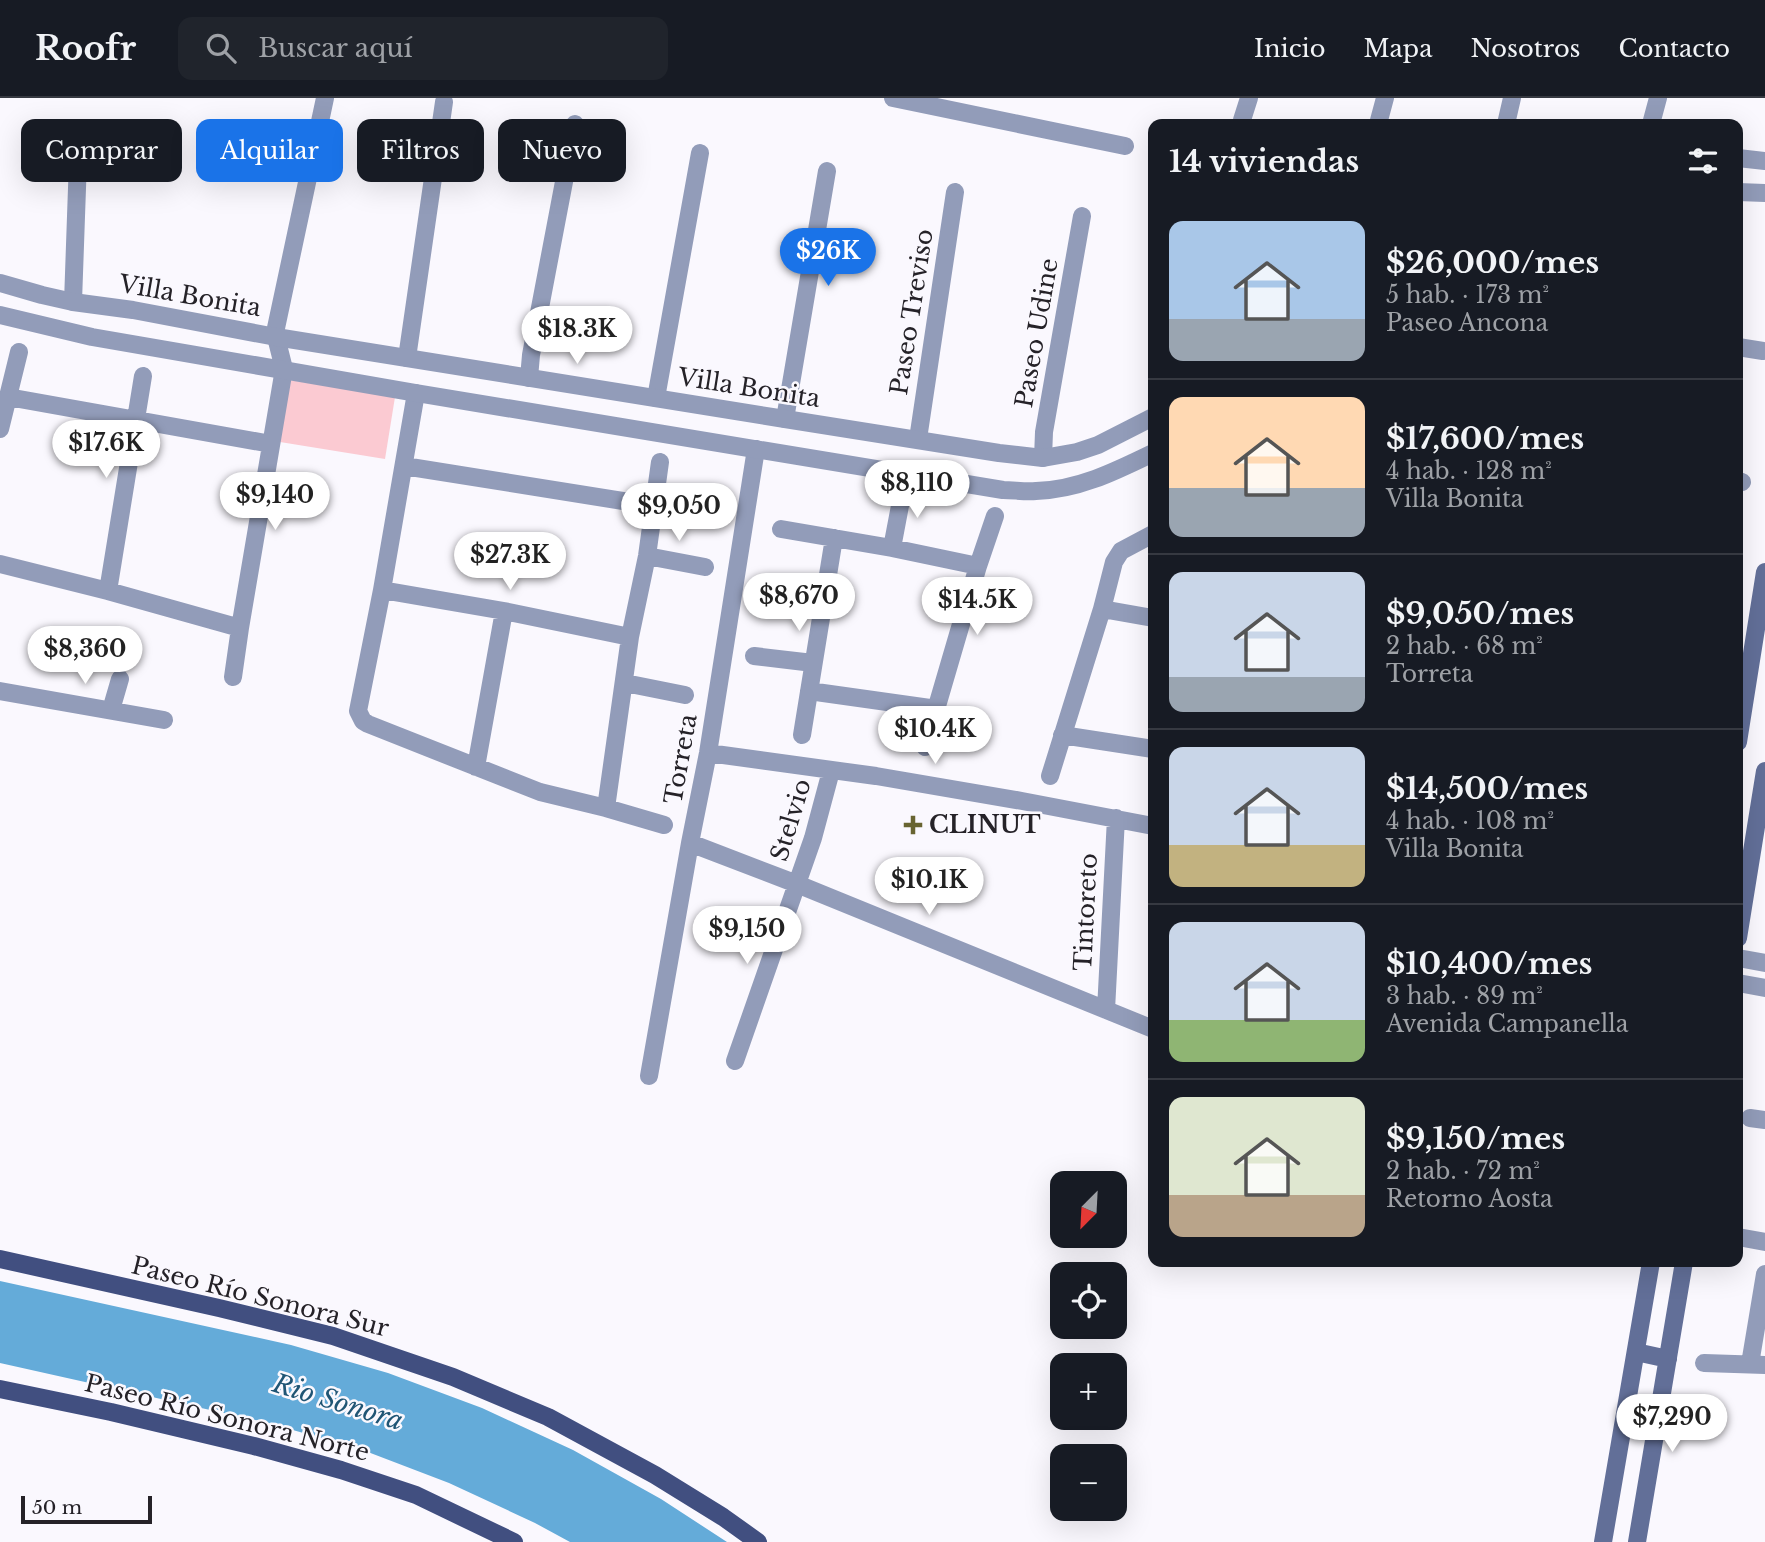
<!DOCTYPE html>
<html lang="es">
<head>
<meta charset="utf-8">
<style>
	body { margin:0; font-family:"Libre Baskerville",serif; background:#20242c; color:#f1f3f6; height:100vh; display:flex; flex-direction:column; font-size:26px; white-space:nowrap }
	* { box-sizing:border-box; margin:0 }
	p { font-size:23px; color:#9ea1a6 }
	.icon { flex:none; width:38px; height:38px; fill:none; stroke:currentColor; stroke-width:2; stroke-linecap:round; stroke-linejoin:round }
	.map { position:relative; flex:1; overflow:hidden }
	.drawer { position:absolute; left:1148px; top:21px; width:595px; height:1148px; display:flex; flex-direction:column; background:#171b24; border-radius:14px; box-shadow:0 7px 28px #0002 }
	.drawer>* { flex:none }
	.banner { position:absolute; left:21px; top:21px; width:665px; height:63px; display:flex; gap:14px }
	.needle { width:46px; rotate:204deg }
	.fabs { position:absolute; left:1050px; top:1073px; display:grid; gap:14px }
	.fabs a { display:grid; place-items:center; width:77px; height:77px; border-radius:14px; background:#171b24; box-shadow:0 7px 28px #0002; font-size:35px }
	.scale { position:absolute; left:21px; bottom:18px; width:131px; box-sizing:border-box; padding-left:7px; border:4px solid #252228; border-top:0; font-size:19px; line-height:24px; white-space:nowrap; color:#252228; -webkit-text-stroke:5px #faf8fe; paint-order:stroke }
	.price { position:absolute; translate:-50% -60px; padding:0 16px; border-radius:24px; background:#fff; color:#222; font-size:23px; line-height:46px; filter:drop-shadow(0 2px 4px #0008) }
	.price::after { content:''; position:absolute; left:50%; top:42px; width:21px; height:16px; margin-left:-10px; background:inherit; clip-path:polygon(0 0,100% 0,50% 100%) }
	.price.active { background:#1a73e8; color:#fff }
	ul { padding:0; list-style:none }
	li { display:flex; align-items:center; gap:21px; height:175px; padding:0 21px }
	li+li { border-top:2px solid #363941 }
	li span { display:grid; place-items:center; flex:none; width:196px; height:140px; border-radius:14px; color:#555 }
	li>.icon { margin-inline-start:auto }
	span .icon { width:84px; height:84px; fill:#fffc; stroke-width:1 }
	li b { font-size:30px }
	h2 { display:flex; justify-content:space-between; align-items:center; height:84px; padding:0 21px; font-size:30px }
	.chip { padding:0 24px; border-radius:14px; background:#171b24; box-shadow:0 7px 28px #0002; font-size:24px; line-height:63px }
	.chip.active { background:#1a73e8; color:#fff }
	header { display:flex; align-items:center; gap:42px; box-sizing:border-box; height:98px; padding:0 35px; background:#171b24; border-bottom:2px solid #363941 }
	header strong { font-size:33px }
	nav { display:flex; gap:38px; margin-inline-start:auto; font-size:24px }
	.search { width:490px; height:63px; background:#20242c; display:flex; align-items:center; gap:18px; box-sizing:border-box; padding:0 24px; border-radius:14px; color:#9ea1a6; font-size:26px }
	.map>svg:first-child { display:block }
	.green { fill:#fbcad2 }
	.water { fill:#64abd9 }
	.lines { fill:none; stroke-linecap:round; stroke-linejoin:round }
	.minor { stroke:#929cb9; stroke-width:18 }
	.tertiary { stroke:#929cb9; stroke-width:18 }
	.secondary { stroke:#626f98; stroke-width:18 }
	.primary { stroke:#414f80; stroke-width:18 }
	.poi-dot { fill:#686431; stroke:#faf8fe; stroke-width:2.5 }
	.labels { text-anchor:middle; stroke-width:5; stroke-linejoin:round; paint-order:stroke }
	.street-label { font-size:24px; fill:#252228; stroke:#faf8fe }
	.poi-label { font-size:24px; font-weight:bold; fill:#252228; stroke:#faf8fe; text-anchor:start }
	.water-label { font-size:26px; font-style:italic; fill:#205575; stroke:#faf8fe }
</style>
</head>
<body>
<header>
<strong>Roofr</strong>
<div class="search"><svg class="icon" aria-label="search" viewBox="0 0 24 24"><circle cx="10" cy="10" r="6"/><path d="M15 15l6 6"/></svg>Buscar aquí</div>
<nav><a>Inicio</a><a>Mapa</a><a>Nosotros</a><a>Contacto</a></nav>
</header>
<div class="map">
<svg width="1765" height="1444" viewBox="0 0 1765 1444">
	<rect width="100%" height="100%" fill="#faf8fe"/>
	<path class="green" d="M 290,282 L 395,299 L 385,361 L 280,344 Z"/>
	<path class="water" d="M 0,1183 L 291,1247 L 388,1275 L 482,1310 L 573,1352 L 661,1401 L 727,1444 L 570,1444 L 535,1425 L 449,1385 L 360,1351 L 268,1325 L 0,1265 Z"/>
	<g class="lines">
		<path class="minor" d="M 893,0 L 1125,48
			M 1242,22 L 1249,0
			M 1378,26 L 1385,0
			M 1506,26 L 1512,0
			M 1651,26 L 1658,0
			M 73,204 L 79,33
			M 1738,249 L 1763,253
			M 407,260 L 444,4
			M 529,280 L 531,257 L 575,26
			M 416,295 L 382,492 L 358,613 L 363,623 L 368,626 L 540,694 L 606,710 L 664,727
			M 8,299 L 271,346
			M 656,300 L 700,55
			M 785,321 L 827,73
			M 0,331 L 19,254
			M 918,341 L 955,94
			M 1043,360 L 1044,334 L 1082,118
			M 404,368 L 654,408
			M 1738,383 L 1742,384
			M 781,431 L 892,450 L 978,468
			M 892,450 L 906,376
			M 647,458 L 705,469
			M 0,466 L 108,493 L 240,530
			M 382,492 L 504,513 L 630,539
			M 108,493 L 143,278
			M 1102,511 L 1153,520
			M 754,558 L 813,565
			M 233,579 L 240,530 L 284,271 L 276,239 L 276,230 L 325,0
			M 625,585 L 685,597
			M 0,593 L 164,622
			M 809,593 L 937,611
			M 111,612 L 120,581
			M 802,637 L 834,440
			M 1062,637 L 1153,651
			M 925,649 L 978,468 L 995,418
			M 708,655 L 876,678 L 1022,703 L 1153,728
			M 476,669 L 504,513
			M 1050,678 L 1102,511 L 1114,464 L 1121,453 L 1153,436
			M 606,710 L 630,539 L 647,458 L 660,364
			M 690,745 L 797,786 L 1153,931
			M 1738,860 L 1765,865
			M 1738,885 L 1765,890
			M 1106,912 L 1116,720
			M 735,963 L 813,740 L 831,673
			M 649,978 L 690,745 L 708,655 L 756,351
			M 1750,1020 L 1765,1022
			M 1738,1139 L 1765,1144
			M 1704,1265 L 1765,1267
			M 1750,1266 L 1765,1176"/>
		<path class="tertiary" d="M 1738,60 L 1765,63
			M 1738,94 L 1765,95
			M 0,185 L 42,197 L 73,204 L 133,212 L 276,239 L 785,321 L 999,355 L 1043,360 L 1077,354 L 1098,347 L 1153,319
			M 0,217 L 92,239 L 416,295 L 1003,392 C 1014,392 1025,394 1036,393 C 1078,392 1116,373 1153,355"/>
		<path class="secondary" d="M 1738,644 L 1765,474
			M 1738,840 L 1765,673
			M 1636,1254 L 1668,1261
			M 1603,1444 L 1651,1164
			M 1637,1444 L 1684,1164"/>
		<path class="primary" d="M 0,1161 L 219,1210 L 333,1238 L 453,1279 L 548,1319 L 655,1377 L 723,1419 L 758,1444
			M 0,1291 L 111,1314 L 254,1348 L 341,1372 L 416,1397 L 514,1444"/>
	</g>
	<path class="poi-dot" d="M909.5 716.5h7v7h7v7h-7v7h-7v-7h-7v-7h7z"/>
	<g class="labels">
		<g class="street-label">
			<text transform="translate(190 198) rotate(10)" y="8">Villa Bonita</text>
			<text transform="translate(912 214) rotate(-81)" y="8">Paseo Treviso</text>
			<text transform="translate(1037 235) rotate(-80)" y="8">Paseo Udine</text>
			<text transform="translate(749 290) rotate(9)" y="8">Villa Bonita</text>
			<text transform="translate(681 661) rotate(-80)" y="8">Torreta</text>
			<text transform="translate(791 722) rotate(-73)" y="8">Stelvio</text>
			<text transform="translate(1086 814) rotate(-87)" y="8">Tintoreto</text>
			<text transform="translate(260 1199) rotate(14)" y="8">Paseo Río Sonora Sur</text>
			<text transform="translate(227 1320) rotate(14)" y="8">Paseo Río Sonora Norte</text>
		</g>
		<g class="poi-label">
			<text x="929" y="735">CLINUT</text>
		</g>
		<g class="water-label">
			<text transform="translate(338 1304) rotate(17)" y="9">Rio Sonora</text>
		</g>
	</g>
</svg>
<div class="fabs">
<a><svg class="needle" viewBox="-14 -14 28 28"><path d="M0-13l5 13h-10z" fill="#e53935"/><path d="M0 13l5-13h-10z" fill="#9ea1a6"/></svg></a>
<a><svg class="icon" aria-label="locate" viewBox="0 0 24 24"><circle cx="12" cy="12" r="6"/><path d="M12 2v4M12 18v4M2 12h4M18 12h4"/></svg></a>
<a>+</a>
<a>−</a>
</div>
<div class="scale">50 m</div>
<b class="price active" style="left:828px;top:190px">$26K</b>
<b class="price" style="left:577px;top:268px">$18.3K</b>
<b class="price" style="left:106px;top:382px">$17.6K</b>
<b class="price" style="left:917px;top:422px">$8,110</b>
<b class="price" style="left:275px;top:434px">$9,140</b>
<b class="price" style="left:679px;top:445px">$9,050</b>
<b class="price" style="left:510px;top:494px">$27.3K</b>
<b class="price" style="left:799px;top:535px">$8,670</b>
<b class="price" style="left:977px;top:539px">$14.5K</b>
<b class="price" style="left:85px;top:588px">$8,360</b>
<b class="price" style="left:935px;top:668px">$10.4K</b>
<b class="price" style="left:929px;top:819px">$10.1K</b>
<b class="price" style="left:747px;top:868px">$9,150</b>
<b class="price" style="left:1672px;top:1356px">$7,290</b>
<div class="banner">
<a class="chip">Comprar</a>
<a class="chip active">Alquilar</a>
<a class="chip">Filtros</a>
<a class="chip">Nuevo</a>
</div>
<section class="drawer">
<h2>14 viviendas<svg class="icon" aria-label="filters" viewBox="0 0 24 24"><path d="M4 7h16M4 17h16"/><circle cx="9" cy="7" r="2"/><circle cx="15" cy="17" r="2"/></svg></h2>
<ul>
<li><span style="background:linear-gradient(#a9c7e8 70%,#9aa5b1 0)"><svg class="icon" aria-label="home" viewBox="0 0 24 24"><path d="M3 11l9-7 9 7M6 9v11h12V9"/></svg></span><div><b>$26,000/mes</b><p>5 hab. · 173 m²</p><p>Paseo Ancona</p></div></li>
<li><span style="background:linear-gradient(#ffd9b3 65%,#9aa5b1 0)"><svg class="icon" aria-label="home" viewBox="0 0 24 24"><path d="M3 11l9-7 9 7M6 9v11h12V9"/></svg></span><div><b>$17,600/mes</b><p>4 hab. · 128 m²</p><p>Villa Bonita</p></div></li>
<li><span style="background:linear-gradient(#c9d6e8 75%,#9aa5b1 0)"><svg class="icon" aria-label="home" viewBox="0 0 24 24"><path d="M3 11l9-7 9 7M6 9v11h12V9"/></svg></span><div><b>$9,050/mes</b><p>2 hab. · 68 m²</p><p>Torreta</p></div></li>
<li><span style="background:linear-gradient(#c9d6e8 70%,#c2b280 0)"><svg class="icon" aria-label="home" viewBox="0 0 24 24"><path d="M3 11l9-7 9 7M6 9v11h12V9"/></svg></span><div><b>$14,500/mes</b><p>4 hab. · 108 m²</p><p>Villa Bonita</p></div></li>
<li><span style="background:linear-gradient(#c9d6e8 70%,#8fb573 0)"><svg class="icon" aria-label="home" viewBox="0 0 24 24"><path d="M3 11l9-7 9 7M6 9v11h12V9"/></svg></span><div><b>$10,400/mes</b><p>3 hab. · 89 m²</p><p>Avenida Campanella</p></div></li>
<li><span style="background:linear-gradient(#dfe7d0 70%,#b9a48a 0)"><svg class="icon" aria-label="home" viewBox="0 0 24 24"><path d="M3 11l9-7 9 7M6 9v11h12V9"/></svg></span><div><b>$9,150/mes</b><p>2 hab. · 72 m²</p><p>Retorno Aosta</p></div></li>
</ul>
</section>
</div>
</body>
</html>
